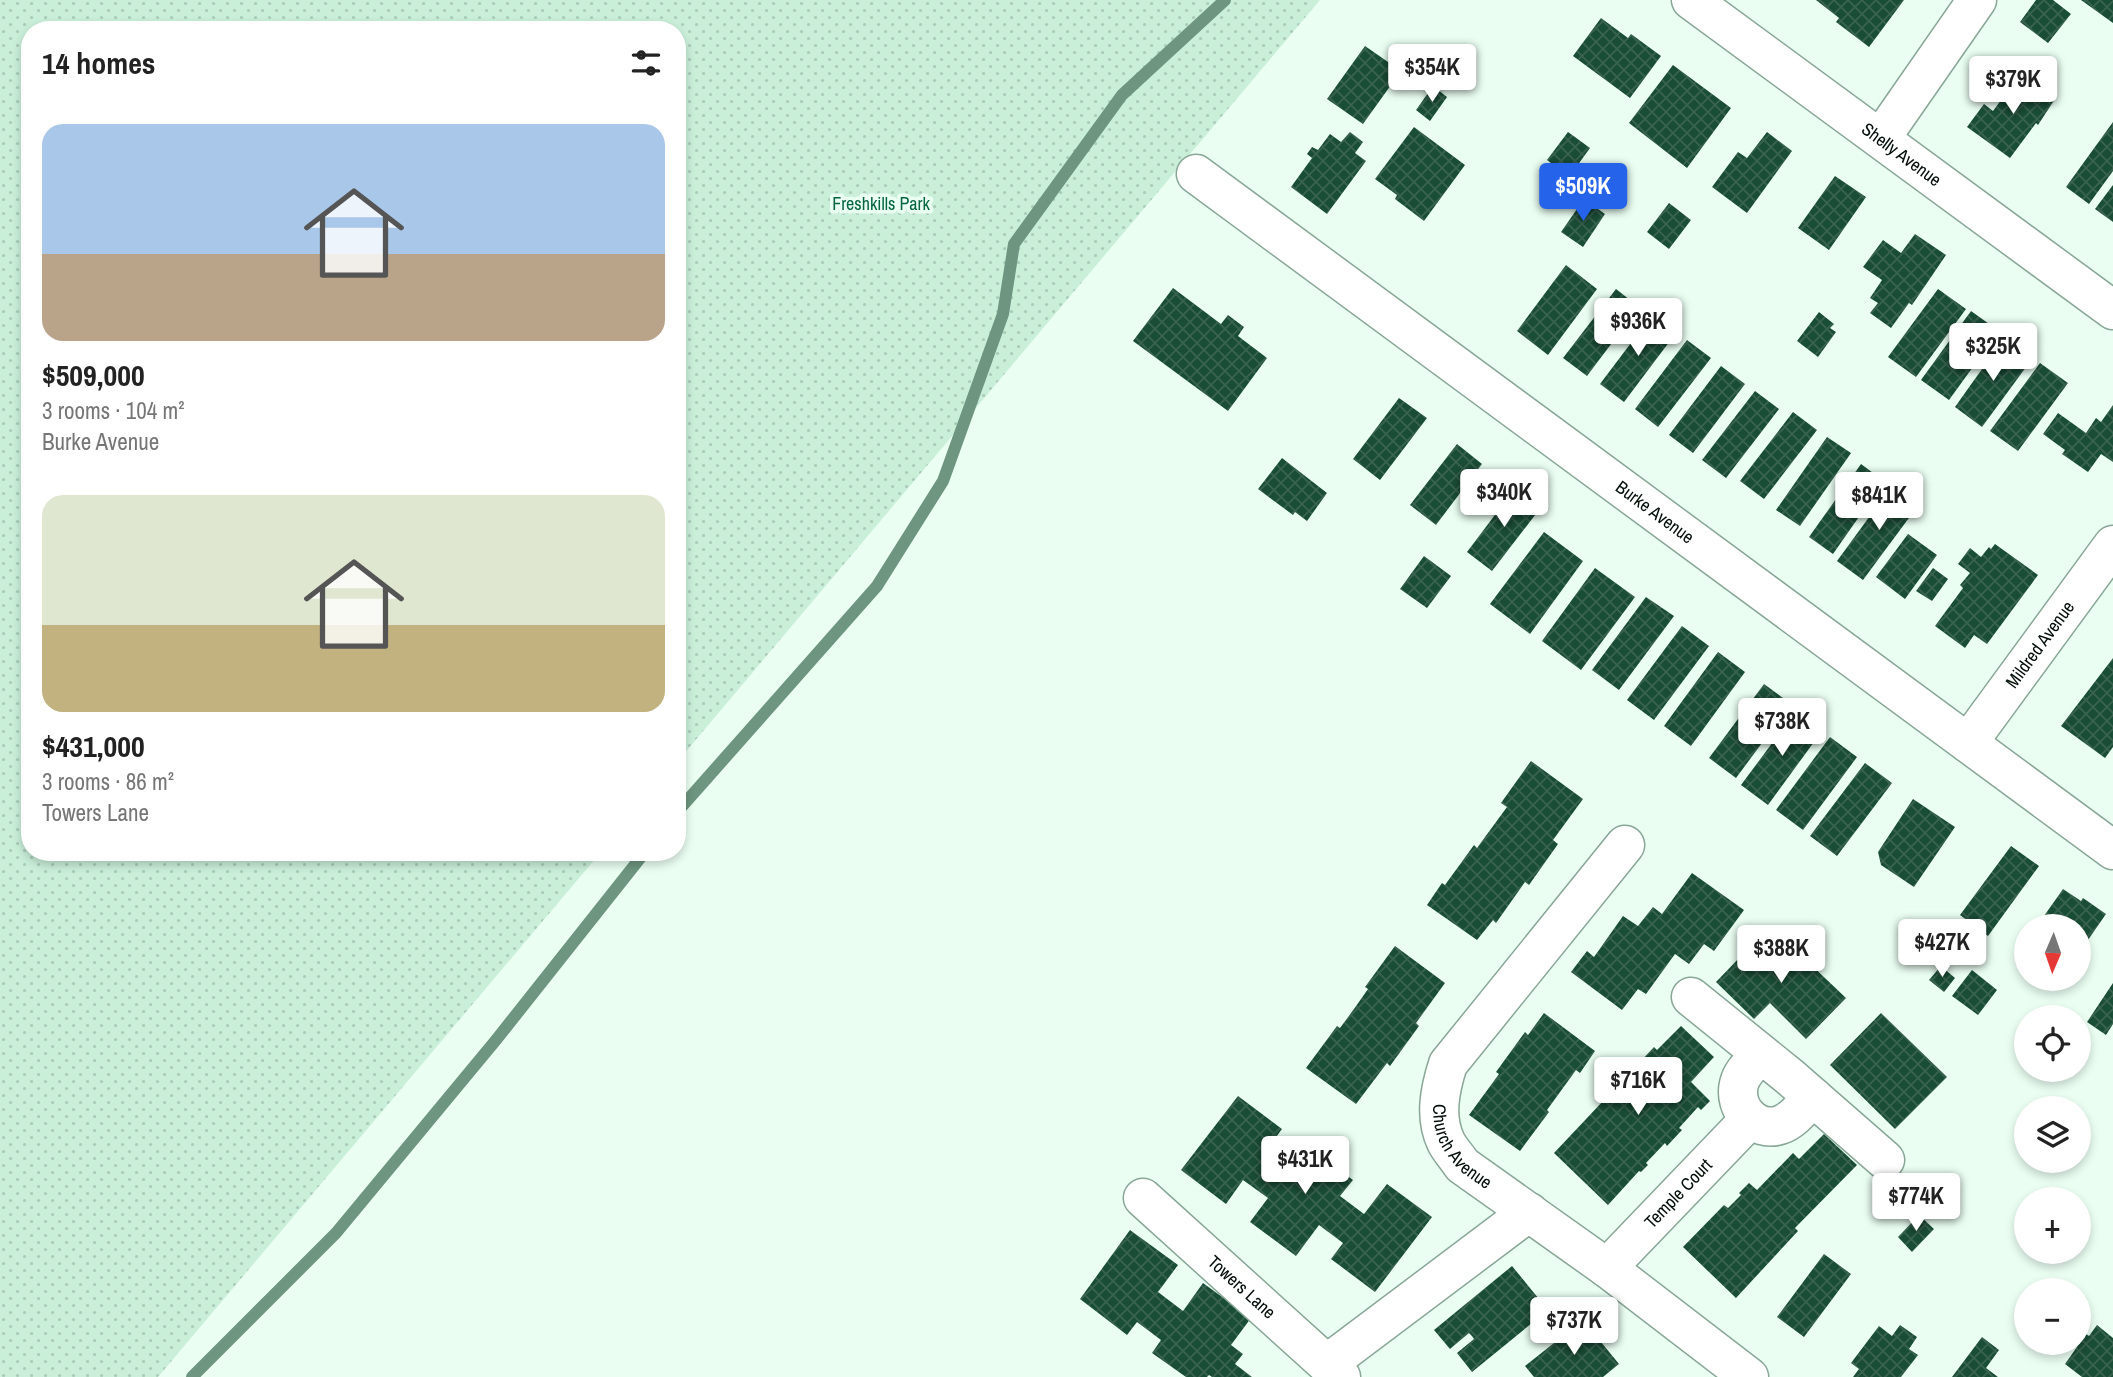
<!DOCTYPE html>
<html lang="en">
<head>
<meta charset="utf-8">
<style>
	body { margin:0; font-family:"Archivo Narrow",sans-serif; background:#f2f2f2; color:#222; height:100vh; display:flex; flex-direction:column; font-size:26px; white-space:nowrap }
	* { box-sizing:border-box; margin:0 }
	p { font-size:23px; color:#767676 }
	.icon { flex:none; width:38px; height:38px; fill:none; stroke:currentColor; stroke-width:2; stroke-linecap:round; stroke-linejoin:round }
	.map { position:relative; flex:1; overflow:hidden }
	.side { position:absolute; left:21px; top:21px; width:665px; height:840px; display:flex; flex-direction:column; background:#fff; border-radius:28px; box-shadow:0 4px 10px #0003 }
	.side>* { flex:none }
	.needle { width:46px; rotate:182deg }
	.controls { position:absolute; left:2014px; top:914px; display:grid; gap:14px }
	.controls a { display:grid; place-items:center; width:77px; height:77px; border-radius:50%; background:#fff; box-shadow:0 4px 10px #0003; font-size:35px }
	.price { position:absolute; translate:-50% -60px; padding:0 16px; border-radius:7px; background:#fff; color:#222; font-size:23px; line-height:46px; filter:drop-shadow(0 2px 4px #0008) }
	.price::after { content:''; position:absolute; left:50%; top:42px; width:21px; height:16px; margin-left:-10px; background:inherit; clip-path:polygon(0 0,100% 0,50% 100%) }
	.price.selected { background:#2563eb; color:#fff }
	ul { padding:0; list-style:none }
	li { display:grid; align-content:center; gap:14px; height:371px; padding:0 21px }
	li span { display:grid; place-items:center; height:217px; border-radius:21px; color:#555 }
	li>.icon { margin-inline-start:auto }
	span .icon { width:126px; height:126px; fill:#fffc; stroke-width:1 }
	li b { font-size:30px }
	h2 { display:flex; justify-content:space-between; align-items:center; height:84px; padding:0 21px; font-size:30px }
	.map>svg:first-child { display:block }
	.park { fill:url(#park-dots) }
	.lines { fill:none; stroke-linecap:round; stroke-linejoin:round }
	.stream { stroke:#6d957f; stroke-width:12 }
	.building { fill:url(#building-cross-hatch) }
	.minor-casing { stroke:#88a796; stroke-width:41 }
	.minor { stroke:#fff; stroke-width:38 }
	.labels { text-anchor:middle; stroke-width:7; stroke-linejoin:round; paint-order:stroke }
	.street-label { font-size:18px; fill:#040f09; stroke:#eafef2 }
	.park-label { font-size:18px; fill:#046542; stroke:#eafef2 }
</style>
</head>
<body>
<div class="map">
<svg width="2113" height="1377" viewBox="0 0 2113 1377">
	<defs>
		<pattern id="park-dots" width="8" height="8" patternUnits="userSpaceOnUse" patternTransform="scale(1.75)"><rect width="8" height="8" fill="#c9efd9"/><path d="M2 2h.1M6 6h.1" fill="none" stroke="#abccb9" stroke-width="1.8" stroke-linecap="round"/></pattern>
		<pattern id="building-cross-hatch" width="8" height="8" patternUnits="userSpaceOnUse" patternTransform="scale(1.75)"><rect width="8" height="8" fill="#1a4d36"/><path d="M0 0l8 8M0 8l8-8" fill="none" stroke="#39624f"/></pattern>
	</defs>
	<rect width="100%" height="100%" fill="#eafef2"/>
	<path class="park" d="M 0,0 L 1320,0 L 677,762 L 677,30 L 30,30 L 30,852 L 601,852 L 158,1377 L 0,1377 Z"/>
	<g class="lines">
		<path class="stream" d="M 677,812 L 877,586 L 943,481 L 1003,314 L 1014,244 L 1122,95 L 1225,0
			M 192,1377 L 336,1233 L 496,1040 L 645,852"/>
	</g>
	<path class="building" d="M 1816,0 L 1904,0 L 1869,47 L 1836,22 L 1839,18 Z
		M 2036,0 L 2053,0 L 2071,14 L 2048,43 L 2020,22 Z
		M 2081,0 L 2113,0 L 2113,23 Z
		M 1601,18 L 1628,38 L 1631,34 L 1661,56 L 1630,98 L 1573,56 Z
		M 1365,46 L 1401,71 L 1363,124 L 1327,99 Z
		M 1673,65 L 1731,108 L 1687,168 L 1629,123 Z
		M 2031,77 L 2057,96 L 2038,125 L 2036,123 L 2010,158 L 1967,127 L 1984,104 L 1993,111 L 2015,81 L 2024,87 Z
		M 1433,86 L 1447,97 L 1430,121 L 1416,110 Z
		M 2113,122 L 2113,171 L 2089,204 L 2066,187 Z
		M 1414,127 L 1465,165 L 1424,221 L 1395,199 L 1397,195 L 1375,179 Z
		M 1350,132 L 1363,142 L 1355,153 L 1366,161 L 1327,214 L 1291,187 L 1312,158 L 1307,154 L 1312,147 L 1318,150 L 1330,134 L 1341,142 Z
		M 1568,132 L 1590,148 L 1569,177 L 1547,160 Z
		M 1767,132 L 1792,151 L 1747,213 L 1712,187 L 1738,152 L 1747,158 Z
		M 1835,176 L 1866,197 L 1829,250 L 1798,228 Z
		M 2113,185 L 2113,222 L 2095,209 Z
		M 1584,199 L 1605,214 L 1583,247 L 1561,232 Z
		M 1669,203 L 1691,220 L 1669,249 L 1647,232 Z
		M 1915,234 L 1946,255 L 1912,305 L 1909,303 L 1891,328 L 1870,313 L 1878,303 L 1870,298 L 1882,280 L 1863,267 L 1883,240 L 1901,253 Z
		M 1566,265 L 1597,289 L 1548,355 L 1517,331 Z
		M 1173,288 L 1221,324 L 1228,315 L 1244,327 L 1238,336 L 1267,358 L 1228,411 L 1133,341 Z
		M 1616,289 L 1639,307 L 1587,376 L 1563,358 Z
		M 1938,289 L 1966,309 L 1916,377 L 1888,357 Z
		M 1971,311 L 1999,331 L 1949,400 L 1921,380 Z
		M 1819,312 L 1834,324 L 1830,328 L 1836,332 L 1818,357 L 1797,341 Z
		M 1652,315 L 1676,333 L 1624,402 L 1600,384 Z
		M 2004,338 L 2032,359 L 1982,427 L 1955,407 Z
		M 1687,340 L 1711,358 L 1658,427 L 1635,409 Z
		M 2040,363 L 2068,383 L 2018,451 L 1990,431 Z
		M 1721,366 L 1745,384 L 1693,453 L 1669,435 Z
		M 1755,391 L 1779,409 L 1726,478 L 1702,460 Z
		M 1399,398 L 1427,418 L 1380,480 L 1353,459 Z
		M 2113,405 L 2113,462 L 2101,454 L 2088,472 L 2062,454 L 2065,450 L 2043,434 L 2058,413 L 2086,433 L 2096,418 L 2101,422 Z
		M 1793,412 L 1817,430 L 1764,499 L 1740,481 Z
		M 1827,437 L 1851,453 L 1800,526 L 1776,510 Z
		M 1457,444 L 1482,464 L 1436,525 L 1410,505 Z
		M 1282,458 L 1327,493 L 1307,521 L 1295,512 L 1293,515 L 1258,489 Z
		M 1861,464 L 1884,481 L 1833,554 L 1809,537 Z
		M 1894,483 L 1920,503 L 1863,580 L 1837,561 Z
		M 1516,487 L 1542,506 L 1492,571 L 1467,552 Z
		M 1544,532 L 1583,561 L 1530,634 L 1490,604 Z
		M 1908,534 L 1937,555 L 1905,599 L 1876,577 Z
		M 1995,544 L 2038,575 L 1987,644 L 1974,635 L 1965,648 L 1935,626 L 1963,588 L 1960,585 L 1970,573 L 1958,564 L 1970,548 L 1981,557 L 1989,547 L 1991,549 Z
		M 1424,556 L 1451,576 L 1427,608 L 1400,589 Z
		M 1595,568 L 1635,597 L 1581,670 L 1542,641 Z
		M 1933,568 L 1948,579 L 1932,601 L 1916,591 Z
		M 1646,597 L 1674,616 L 1619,690 L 1592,670 Z
		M 1682,626 L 1709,646 L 1654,720 L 1627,700 Z
		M 1718,652 L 1745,672 L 1691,746 L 1664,726 Z
		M 2113,658 L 2113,747 L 2105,758 L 2061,726 Z
		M 1764,684 L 1791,704 L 1736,778 L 1709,758 Z
		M 1796,711 L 1822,731 L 1768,805 L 1741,785 Z
		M 1830,737 L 1857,757 L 1803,830 L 1776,810 Z
		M 1531,761 L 1583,799 L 1553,840 L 1558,844 L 1529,885 L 1525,882 L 1496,923 L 1493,920 L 1477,940 L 1427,905 L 1442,883 L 1445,885 L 1474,845 L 1477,848 L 1507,807 L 1501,803 Z
		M 1865,763 L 1892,783 L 1837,856 L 1810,836 Z
		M 1913,799 L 1955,827 L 1914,887 L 1881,865 L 1878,852 Z
		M 2011,846 L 2039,866 L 1988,936 L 1960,915 Z
		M 1692,873 L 1744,910 L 1714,951 L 1704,944 L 1689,964 L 1675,954 L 1646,994 L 1638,989 L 1622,1010 L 1571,972 L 1587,951 L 1594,957 L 1623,916 L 1638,926 L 1653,907 L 1662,914 Z
		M 2063,889 L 2081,901 L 2083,898 L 2106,914 L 2079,953 L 2079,926 L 2037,926 Z
		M 1768,928 L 1803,963 L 1806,960 L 1846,998 L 1806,1039 L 1770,1003 L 1754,1019 L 1716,982 Z
		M 1395,946 L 1445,983 L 1416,1023 L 1419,1026 L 1390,1066 L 1387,1063 L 1356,1104 L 1306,1068 L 1337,1026 L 1340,1028 L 1354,1009 L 1368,989 L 1365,987 Z
		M 1941,966 L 1955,978 L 1944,992 L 1929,980 Z
		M 1972,970 L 1997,990 L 1978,1015 L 1952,996 Z
		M 2113,983 L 2113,1024 L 2106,1035 L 2087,1022 Z
		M 1544,1013 L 1595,1051 L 1580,1073 L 1576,1070 L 1547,1110 L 1549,1112 L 1520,1151 L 1469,1115 L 1499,1074 L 1496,1072 L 1525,1032 L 1528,1035 Z
		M 1881,1013 L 1947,1077 L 1895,1129 L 1830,1065 Z
		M 1681,1026 L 1714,1057 L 1691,1082 L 1710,1101 L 1701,1110 L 1698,1107 L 1679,1128 L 1682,1130 L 1667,1146 L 1665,1143 L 1646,1163 L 1648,1165 L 1641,1172 L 1639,1171 L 1608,1205 L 1554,1153 L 1654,1047 L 1657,1050 Z
		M 1238,1096 L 1282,1129 L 1265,1152 L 1289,1170 L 1306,1146 L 1353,1180 L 1340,1196 L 1364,1214 L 1387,1184 L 1432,1217 L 1375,1292 L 1331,1259 L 1343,1243 L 1319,1225 L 1296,1256 L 1250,1222 L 1268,1198 L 1243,1180 L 1226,1204 L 1181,1170 Z
		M 1824,1134 L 1857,1165 L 1795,1228 L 1798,1231 L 1736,1298 L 1683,1247 L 1724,1205 L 1728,1208 L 1741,1195 L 1739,1193 L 1749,1183 L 1757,1190 L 1793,1153 L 1799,1159 Z
		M 1919,1215 L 1934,1229 L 1912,1252 L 1898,1237 Z
		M 1130,1230 L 1178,1265 L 1158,1292 L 1183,1311 L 1203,1283 L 1251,1318 L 1231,1345 L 1243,1354 L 1235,1364 L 1252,1377 L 1212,1377 L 1209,1375 L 1207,1377 L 1186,1377 L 1152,1353 L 1161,1340 L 1137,1322 L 1127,1335 L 1080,1299 Z
		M 1824,1254 L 1851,1274 L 1804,1337 L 1777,1317 Z
		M 1512,1266 L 1548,1310 L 1472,1372 L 1457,1353 L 1474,1339 L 1472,1336 L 1469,1333 L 1450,1349 L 1434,1330 Z
		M 1583,1320 L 1619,1364 L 1603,1377 L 1534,1377 L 1525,1366 Z
		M 1900,1325 L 1917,1337 L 1909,1349 L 1918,1355 L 1901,1377 L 1853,1377 L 1859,1369 L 1851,1363 L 1879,1326 L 1892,1336 Z
		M 2097,1325 L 2113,1338 L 2113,1377 L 2082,1377 L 2065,1364 L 2086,1334 L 2089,1336 Z
		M 1982,1337 L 1999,1350 L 1986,1368 L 1998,1377 L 1952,1377 Z"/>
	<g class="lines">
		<g class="minor-casing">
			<g id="minor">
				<path id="s1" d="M 1691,0 L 2113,310"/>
				<path d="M 1881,138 L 1977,0"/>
				<path id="s2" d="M 1196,174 L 2113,850"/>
				<path id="s3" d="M 1968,743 L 2113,545"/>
				<path id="s4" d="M 1625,845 L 1448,1064 C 1440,1089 1434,1117 1446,1142 C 1450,1150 1457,1157 1462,1165 L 1607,1268 L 1749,1377"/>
				<path d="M 1691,997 L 1790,1077 L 1885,1160"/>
				<path d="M 1761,1054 C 1753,1063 1742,1071 1739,1084 C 1733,1108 1755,1133 1780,1125 C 1793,1121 1804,1106 1813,1097"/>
				<path id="s5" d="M 1143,1198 L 1341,1377"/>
				<path id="s6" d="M 1607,1268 L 1750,1119"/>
				<path d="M 1327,1364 L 1529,1212"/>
			</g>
		</g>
		<use href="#minor" class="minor"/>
	</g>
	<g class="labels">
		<g class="street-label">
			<text dy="6" stroke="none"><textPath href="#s1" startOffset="261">Shelly Avenue</textPath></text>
			<text dy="6" stroke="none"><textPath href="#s2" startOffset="570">Burke Avenue</textPath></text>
			<text dy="6" stroke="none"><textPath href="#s3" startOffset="122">Mildred Avenue</textPath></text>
			<text dy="6" stroke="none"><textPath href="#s4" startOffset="373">Church Avenue</textPath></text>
			<text dy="6" stroke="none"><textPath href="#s6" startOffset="103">Temple Court</textPath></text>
			<text dy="6" stroke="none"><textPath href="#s5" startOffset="133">Towers Lane</textPath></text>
		</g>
		<g class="park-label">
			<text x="881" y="210">Freshkills Park</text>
		</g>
	</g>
</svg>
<div class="controls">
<a><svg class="needle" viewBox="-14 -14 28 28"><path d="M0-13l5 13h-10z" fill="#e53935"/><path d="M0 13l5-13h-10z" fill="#767676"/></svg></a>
<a><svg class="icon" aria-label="locate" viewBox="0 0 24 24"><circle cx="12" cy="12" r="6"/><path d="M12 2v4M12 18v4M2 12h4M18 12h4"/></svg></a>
<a><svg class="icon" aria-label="layers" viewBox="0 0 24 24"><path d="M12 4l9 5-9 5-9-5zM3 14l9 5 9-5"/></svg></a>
<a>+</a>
<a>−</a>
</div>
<b class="price" style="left:1432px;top:104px">$354K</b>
<b class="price" style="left:2013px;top:116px">$379K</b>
<b class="price selected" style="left:1583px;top:223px">$509K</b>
<b class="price" style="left:1638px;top:358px">$936K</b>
<b class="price" style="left:1993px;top:383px">$325K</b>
<b class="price" style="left:1504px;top:529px">$340K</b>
<b class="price" style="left:1879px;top:532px">$841K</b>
<b class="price" style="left:1782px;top:758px">$738K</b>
<b class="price" style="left:1942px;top:979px">$427K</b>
<b class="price" style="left:1781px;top:985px">$388K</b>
<b class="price" style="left:1638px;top:1117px">$716K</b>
<b class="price" style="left:1305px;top:1196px">$431K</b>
<b class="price" style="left:1916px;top:1233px">$774K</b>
<b class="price" style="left:1574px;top:1357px">$737K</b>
<section class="side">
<h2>14 homes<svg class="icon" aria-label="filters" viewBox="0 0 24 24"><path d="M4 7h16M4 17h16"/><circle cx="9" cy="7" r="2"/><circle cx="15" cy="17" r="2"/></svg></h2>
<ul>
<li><span style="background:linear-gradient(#a9c7e8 60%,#b9a48a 0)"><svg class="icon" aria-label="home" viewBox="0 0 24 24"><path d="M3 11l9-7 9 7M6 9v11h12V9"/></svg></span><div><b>$509,000</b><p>3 rooms · 104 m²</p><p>Burke Avenue</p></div></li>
<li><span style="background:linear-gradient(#dfe7d0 60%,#c2b280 0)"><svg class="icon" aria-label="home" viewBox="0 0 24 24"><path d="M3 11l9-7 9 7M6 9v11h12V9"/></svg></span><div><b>$431,000</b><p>3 rooms · 86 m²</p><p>Towers Lane</p></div></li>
</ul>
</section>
</div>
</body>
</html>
